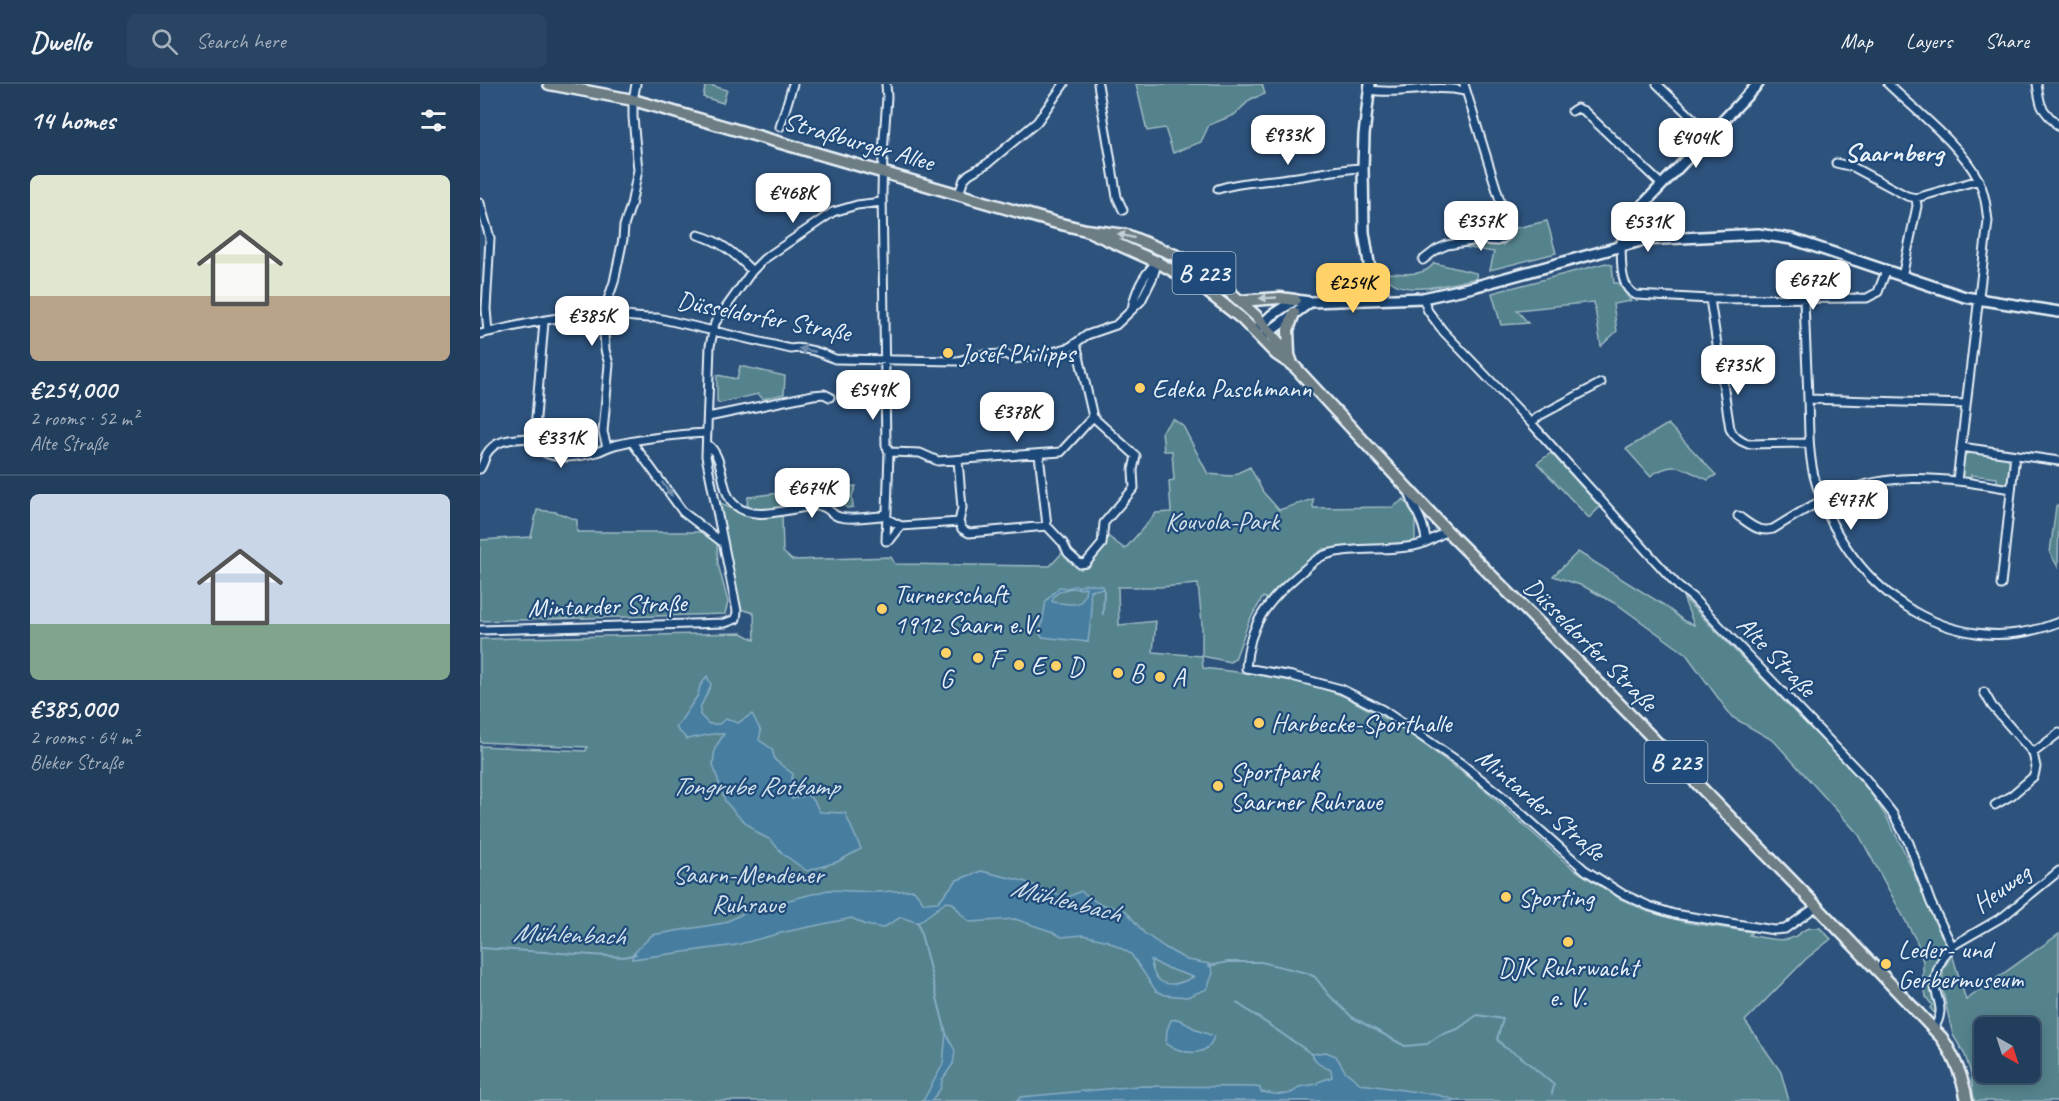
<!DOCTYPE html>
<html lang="en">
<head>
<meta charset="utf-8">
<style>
	body { margin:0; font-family:Caveat,sans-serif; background:#2a4563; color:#f1f3f6; height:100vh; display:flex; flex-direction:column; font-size:22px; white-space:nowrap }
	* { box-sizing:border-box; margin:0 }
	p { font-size:20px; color:#a2aebc }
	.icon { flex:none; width:33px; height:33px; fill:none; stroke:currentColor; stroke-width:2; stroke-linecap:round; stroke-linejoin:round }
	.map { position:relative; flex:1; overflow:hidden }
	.side { display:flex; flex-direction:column; background:#223e5d; width:480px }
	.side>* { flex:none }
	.needle { width:39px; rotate:141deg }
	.tools { position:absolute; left:1494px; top:933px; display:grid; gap:12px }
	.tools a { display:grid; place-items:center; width:66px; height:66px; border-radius:9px; background:#223e5d; box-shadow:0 3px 15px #0003,0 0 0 2px #3f5772; font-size:30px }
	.price { position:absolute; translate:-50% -51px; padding:0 14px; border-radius:12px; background:#fff; color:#222; font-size:20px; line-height:39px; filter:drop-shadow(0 2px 3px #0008) }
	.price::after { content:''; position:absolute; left:50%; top:36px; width:18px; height:14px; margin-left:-9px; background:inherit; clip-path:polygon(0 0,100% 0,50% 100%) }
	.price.active { background:#ffd166; color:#111 }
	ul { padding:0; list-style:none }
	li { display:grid; align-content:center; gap:12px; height:318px; padding:0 30px }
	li+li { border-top:2px solid #3f5772 }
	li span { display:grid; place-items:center; height:186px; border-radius:9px; color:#555 }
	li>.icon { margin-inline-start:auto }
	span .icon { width:108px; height:108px; fill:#fffc; stroke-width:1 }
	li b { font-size:26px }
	h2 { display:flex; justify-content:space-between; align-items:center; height:72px; padding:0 30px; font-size:26px }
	header { display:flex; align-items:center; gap:36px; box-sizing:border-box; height:84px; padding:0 30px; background:#223e5d; border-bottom:2px solid #3f5772 }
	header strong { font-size:28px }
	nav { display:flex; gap:33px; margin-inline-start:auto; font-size:21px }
	.search { width:420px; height:54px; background:#2a4563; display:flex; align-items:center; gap:15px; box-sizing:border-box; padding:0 21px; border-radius:9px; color:#a2aebc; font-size:22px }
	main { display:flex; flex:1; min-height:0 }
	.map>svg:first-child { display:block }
	.green { fill:#54838d; stroke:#9ebac2; stroke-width:1.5; fill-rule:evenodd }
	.water { fill:#467ea0; stroke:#87acc3; stroke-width:1.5; fill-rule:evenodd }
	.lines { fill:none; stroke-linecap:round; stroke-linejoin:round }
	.stream { stroke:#87acc3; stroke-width:2 }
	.street-casing { stroke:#e8f1f8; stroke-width:11 }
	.secondary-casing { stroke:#e8f1f8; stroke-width:14 }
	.primary-casing { stroke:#e8f1f8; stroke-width:15 }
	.street { stroke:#1f4a7a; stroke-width:7 }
	.secondary { stroke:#1f4a7a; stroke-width:9 }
	.primary { stroke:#6d7d84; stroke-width:10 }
	.oneway { fill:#c3ced5 }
	.oneway2 { fill:#6f8dac }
	.poi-dot { fill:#ffd166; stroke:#1f4a7a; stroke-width:2 }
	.labels { text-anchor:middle; stroke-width:4.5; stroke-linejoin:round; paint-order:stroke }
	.shield { fill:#1f4a7a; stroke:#acbfd2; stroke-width:1.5 }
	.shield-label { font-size:24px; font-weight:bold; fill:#e8f1f8 }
	.street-label { font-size:26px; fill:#e8f1f8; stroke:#1f4a7a }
	.poi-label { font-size:26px; fill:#e8f1f8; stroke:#1f4a7a; text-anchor:start }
	.park-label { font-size:26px; fill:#d2e0e8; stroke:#1f4a7a }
	.neighbourhood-label { font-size:27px; font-weight:bold; fill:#e8f1f8; stroke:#1f4a7a }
	.water-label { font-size:27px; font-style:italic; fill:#d0e0eb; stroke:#1f4a7a }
</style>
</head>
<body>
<header>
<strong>Dwello</strong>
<div class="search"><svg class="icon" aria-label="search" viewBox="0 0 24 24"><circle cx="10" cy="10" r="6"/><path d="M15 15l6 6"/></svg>Search here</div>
<nav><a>Map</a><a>Layers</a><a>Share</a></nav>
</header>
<main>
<section class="side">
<h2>14 homes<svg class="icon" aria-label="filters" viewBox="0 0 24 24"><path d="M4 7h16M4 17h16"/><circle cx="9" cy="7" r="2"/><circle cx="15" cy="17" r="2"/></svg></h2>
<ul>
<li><span style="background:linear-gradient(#dfe7d0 65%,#b9a48a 0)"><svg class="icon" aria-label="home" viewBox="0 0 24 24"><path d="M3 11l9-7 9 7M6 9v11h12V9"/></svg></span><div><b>€254,000</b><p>2 rooms · 52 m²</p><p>Alte Straße</p></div></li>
<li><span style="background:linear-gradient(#c9d6e8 70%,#7fa58c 0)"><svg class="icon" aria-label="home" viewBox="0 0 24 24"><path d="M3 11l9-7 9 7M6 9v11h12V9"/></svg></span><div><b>€385,000</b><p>2 rooms · 64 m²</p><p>Bleker Straße</p></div></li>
</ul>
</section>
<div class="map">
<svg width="1579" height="1017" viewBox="0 0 1579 1017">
	<rect width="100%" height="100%" fill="#2d527c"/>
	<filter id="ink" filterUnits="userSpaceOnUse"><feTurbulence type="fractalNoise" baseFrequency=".0167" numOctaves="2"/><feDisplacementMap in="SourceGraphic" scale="12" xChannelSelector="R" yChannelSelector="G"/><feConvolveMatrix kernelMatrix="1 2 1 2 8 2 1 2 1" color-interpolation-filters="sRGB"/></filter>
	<g filter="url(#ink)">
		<path class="green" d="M 226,0 L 247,6 L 243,19 L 223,13 Z
			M 656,0 L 782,0 L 785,10 L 771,15 L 754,31 L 729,41 L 721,58 L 693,69 L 685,44 L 667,47 Z
			M 1170,122 L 1194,145 L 1169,146 L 1161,144 C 1155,134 1164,129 1170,122 Z
			M 1067,137 L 1076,169 L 1010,186 L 1014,168 L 984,163 L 996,159 L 1023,161 L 1029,155 L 1032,145 Z
			M 954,179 L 996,189 L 997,194 C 973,199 917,217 904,189 C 920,189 945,194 954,179 Z
			M 1126,179 L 1132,181 L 1134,199 L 1138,199 L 1151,217 L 1133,220 L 1137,247 L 1121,262 L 1114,218 L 1037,226 L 1048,239 L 1021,241 L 1012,209 Z
			M 260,282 L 305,292 L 304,310 L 283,315 L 278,310 L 240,319 L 237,317 L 237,291 L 257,295 Z
			M 693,335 L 703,342 L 728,390 L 751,392 L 770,383 L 783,408 L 799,426 L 833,415 L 833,424 L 913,423 L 924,415 L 935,433 L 935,458 L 843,465 L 797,504 L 787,515 L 783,513 L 769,537 L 755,575 L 750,578 L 722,572 L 723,584 L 808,594 L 828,599 L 866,613 L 920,643 L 997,699 L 1092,784 L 1141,815 L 1169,828 L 1210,839 L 1272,848 L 1269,851 C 1281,853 1297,858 1309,855 C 1325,850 1320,842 1340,844 L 1351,855 L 1326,875 L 1265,937 L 1301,988 L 1309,1017 L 0,1017 L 0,662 L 106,667 L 107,663 L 0,658 L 0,555 L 262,549 L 275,556 L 274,529 L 260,525 L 239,418 C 259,430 278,436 302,431 L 303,468 L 312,476 L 411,473 L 415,480 L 570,482 L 584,467 L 585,472 L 597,483 L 607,482 L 625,450 L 645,465 L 676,429 L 691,428 L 689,397 L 694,396 L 692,367 L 684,367 L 682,347 ZM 718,500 L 722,540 L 722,572 L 673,568 L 676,537 L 639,541 L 638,503 L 681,503 Z
			M 1188,340 L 1236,391 L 1228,396 C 1203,385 1196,375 1170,392 L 1146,365 Z
			M 1489,368 L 1527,373 L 1530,378 L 1527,399 L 1523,402 L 1517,400 L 1517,394 L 1491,391 L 1490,397 L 1483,395 L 1480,391 L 1484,372 Z
			M 1071,369 L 1120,423 L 1109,434 L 1057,379 Z
			M 376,402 L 372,412 L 373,423 L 367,424 L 349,411 L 304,416 L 302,422 C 289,427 279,427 267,421 L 268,413 L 346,403 Z
			M 1576,422 L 1579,422 L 1578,483 L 1570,469 Z
			M 57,426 L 76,428 L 97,436 L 97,448 L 223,448 L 237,460 L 238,480 L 248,518 L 245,530 L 0,537 L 0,456 L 51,453 Z
			M 1098,468 L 1184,521 L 1204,537 L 1214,541 L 1203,513 L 1372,687 L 1390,708 L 1407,734 L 1424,767 L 1450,826 L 1470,861 L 1454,892 L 1459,934 L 1450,924 L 1452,921 L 1446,913 L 1443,892 L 1443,878 L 1437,858 L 1379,751 L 1294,657 L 1252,633 L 1206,570 L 1138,521 L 1103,502 L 1073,492 Z
			M 1579,850 L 1579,1017 L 1494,1017 L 1491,990 L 1485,971 L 1473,951 L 1462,904 L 1463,887 L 1472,870 L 1486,916 ZM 1504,944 L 1550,944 L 1550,988 L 1504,988 Z"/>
		<path class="water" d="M 606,500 L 623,502 L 624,505 L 610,506 L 611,525 L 612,526 L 608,558 L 562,553 L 560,550 L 566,517 L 579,503 L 588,504 L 596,501 L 598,503 ZM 604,503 L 606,503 C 604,526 591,520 573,518 L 572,517 C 575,505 592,503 602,505 Z
			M 227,592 L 231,601 L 220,624 L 220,631 L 229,640 L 239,640 L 246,635 L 258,639 L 272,630 L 281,647 L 279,656 L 292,665 L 295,676 L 313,690 L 309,707 L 312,715 L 327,711 L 334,717 L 340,728 L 365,729 L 381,765 L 357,778 L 327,787 L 303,770 L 291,756 L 279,750 L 256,730 L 245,717 L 233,681 L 235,664 L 244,650 L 233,650 L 207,655 L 196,644 L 218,611 L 220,602 Z
			M 501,787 L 543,797 L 586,814 L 601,807 L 618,819 L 646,827 L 664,849 L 686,864 L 707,876 L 730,880 L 733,889 L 727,905 L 707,913 L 685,911 L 676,907 L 651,870 L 628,857 L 603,851 L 582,853 L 573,848 L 535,835 L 490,838 L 481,830 L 473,819 L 466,818 L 438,839 L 421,833 L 403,844 L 385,841 L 372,834 L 305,848 L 256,861 L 152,875 L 153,870 L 172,851 L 244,839 L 270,826 L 348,806 L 396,808 L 434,806 L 444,819 L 458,818 L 477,796 ZM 671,876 L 684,883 L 713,893 C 692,905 673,903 671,876 Z
			M 698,935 L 719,947 L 734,952 C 727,976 702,969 686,960 L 687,946 L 691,936 Z
			M 466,949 L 475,967 L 473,980 L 462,996 L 461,1004 L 451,1017 L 443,1017 L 463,980 Z
			M 846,968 L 856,972 L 865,987 L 881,1000 L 958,1011 L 978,1017 L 537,1017 L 541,1013 L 658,1002 L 775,1003 L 780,1004 L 781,1008 C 795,1009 809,1015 819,1003 L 837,1000 L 838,998 L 852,993 L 851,986 C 842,982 835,980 832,970 Z"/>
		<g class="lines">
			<path class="stream" d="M 623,530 L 624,505
				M 438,838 L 466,949
				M 0,864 L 144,873 L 156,870
				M 729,882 L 748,878 L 781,878 L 827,889 L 835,893 L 849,911 L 872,933 L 925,962 L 947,960 L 960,951 L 978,945 L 997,931 L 1023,935 L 1017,955 L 1024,963 L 1040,972 L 1074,1001 L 1072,1010
				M 757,919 L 832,970"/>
			<g class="street-casing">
				<path id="street" d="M 406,0 L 407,13 L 403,69 L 402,110 L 406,361 L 409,368 L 406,457 L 410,456 L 421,442
					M 618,0 L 637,113 L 643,126
					M 1177,0 L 1230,51
					M 1408,0 C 1436,27 1481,61 1498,95 C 1505,109 1506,122 1508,137 L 1477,397
					M 1557,0 C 1561,27 1561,23 1579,43
					M 889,6 C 923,11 952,0 985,7
					M 1092,27 L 1097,24 L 1104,27 L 1182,101
					M 300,43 L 313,0
					M 1356,79 L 1373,83 L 1427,112 L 1436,114
					M 738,105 C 762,97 784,98 808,94 C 834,91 857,85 883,84
					M 479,110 L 484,95 L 489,90 L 508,79 L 557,38 L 584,0
					M 0,119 L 10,154 L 6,225 L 8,248
					M 218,151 C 241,157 255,170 272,187
					M 1141,161 C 1142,177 1139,204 1156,211 L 1230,215 L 1387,214 L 1398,208 L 1406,187
					M 943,176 L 956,166 L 967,161 L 998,156 L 1017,157 L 1025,153 L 1028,147 L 1022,123 L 984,0
					M 1422,193 L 1437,122 L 1436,114 L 1499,96
					M 943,214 L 948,227 L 963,247 L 1051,339 L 1199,503 L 1212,513 L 1385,694 L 1413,730 L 1429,759 L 1451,819 L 1472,862
					M 1230,215 L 1250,345 C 1254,353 1259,357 1268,360 L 1329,359
					M 1324,215 C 1325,248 1327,282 1328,315 C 1329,341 1328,367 1334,392 C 1362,499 1468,583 1579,538
					M 652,225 C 655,208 663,192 675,180
					M 0,250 C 36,242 85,230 121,230 C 140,230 158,235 178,234 L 311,265 C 325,262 342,269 355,275 L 478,277 L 498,271 L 526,270 L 534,275 L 562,271 L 590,263 L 607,251 L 636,241 L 661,217 L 673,193 L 678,176
					M 1328,315 L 1486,320
					M 228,333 L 333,311 L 344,310 L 350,313
					M 1051,339 L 1059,332 L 1121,299
					M 52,354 C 61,379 96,374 117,368 C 125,365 131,361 139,360 C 164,354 201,350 227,349
					M 52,354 L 55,345 L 64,238
					M 152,358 L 203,428 L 242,458
					M 227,360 C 246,373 239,408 255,421 C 276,440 315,421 340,422 C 349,423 352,432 360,433 C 372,436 389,433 401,432 L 406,429
					M 127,363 L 123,348 L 129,280 L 125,266 L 123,230 L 134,198 L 143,155 L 144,142 L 151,121 L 158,86 L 153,33 L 153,16 L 156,0
					M 1481,363 L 1579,377
					M 409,368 L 440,369 L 458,377 L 581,368 L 613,333
					M 559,370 L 567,442
					M 478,376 L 482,424 L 479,438
					M 0,385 C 3,381 4,376 6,371 C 15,354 35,355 52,354
					M 929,407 C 934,428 944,435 946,457
					M 1258,432 C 1270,440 1278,449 1293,445 C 1309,435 1325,425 1341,417 C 1407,384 1462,394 1531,405
					M 407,435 L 421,442 L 479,438 L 482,445 L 489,449 L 567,442 L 583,459 L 588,469 L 600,480 L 606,479 L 622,460 L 624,439 L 654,404 L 653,386 L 656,372 L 613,333 L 596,259
					M 967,447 C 957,452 945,461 934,462 C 907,467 878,463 852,469 C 837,472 829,482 818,491 C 787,518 769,540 766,584 L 812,592 L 861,605 L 903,626 L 982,680 L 1023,713 L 1105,786 L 1141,809 L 1169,822 L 1194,830 L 1294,846 L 1305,845 L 1336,823
					M 1521,501 L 1535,371
					M 0,546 L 245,539 L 256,535 L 257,527 L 226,372 L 230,262 L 235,239 L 272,187 L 284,175 L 353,128 L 377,121 L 402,118
					M 1504,608 L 1512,622 L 1553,669 L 1556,683 L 1554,692 L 1532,711 L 1515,721
					M 1553,669 L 1579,649
					M 1453,946 C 1470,920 1450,913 1456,891 C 1458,881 1465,870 1472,862 L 1524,832 L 1579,787"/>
			</g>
			<g class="secondary-casing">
				<path id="secondary" d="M 1141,161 L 1150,139 L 1159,125 L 1278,0
					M 890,182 L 900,198 L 905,215
					M 889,216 L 889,179 L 884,148 L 883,84 L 884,51 L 890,0
					M 774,248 L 792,231 L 815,216 L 830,218 L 943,214 L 993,203 L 1164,156 L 1278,150 L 1312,155 L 1485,213 L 1579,228
					M 785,251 L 830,218"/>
			</g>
			<g class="primary-casing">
				<path id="primary" d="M 69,0 L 153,16 L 577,139 L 606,146 L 646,151 L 702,174 L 752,210 L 776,232 L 809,271 L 813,282
					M 606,146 L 677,178 L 720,202 L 761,234 L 796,270 L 814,282 L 967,447 L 1114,594 L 1322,807 L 1462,954 C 1475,974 1483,993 1487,1017
					M 760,217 L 800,214 L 815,216
					M 809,270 L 808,246 L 814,229"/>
			</g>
			<use href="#street" class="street"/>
			<use href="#secondary" class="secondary"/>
			<use href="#primary" class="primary"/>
		</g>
		<defs><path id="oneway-solid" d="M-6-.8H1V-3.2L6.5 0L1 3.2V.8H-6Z" transform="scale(1.5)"/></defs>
		<g class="oneway">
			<use href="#oneway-solid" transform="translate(646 152) rotate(-166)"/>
			<use href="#oneway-solid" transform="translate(788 214) rotate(177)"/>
		</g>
		<g class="oneway2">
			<use href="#oneway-solid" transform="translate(327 266) rotate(-169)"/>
			<use href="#oneway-solid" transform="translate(187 405) rotate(54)"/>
		</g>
	</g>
	<g class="poi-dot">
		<circle cx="468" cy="269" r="6"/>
		<circle cx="660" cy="304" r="6"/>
		<circle cx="402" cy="525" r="6"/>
		<circle cx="466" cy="569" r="6"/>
		<circle cx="498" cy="574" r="6"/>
		<circle cx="539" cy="581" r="6"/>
		<circle cx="576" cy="582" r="6"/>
		<circle cx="638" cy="589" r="6"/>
		<circle cx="680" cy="593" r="6"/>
		<circle cx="779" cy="639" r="6"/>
		<circle cx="738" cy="702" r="6"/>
		<circle cx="1026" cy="813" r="6"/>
		<circle cx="1088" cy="858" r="6"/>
		<circle cx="1406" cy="880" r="6"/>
	</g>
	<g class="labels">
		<g class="shield">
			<rect x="692.5" y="168" width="63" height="42" rx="4.5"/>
			<rect x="1164.5" y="657" width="63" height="42" rx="4.5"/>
		</g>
		<g class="shield-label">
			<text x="724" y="197">B 223</text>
			<text x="1196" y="686">B 223</text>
		</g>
		<g class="street-label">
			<text transform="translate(379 57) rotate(16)" y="9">Straßburger Allee</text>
			<text transform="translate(284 232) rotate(11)" y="9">Düsseldorfer Straße</text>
			<text transform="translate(127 521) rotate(-2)" y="9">Mintarder Straße</text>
			<text transform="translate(1111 560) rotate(45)" y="9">Düsseldorfer Straße</text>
			<text transform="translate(1297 572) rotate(46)" y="9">Alte Straße</text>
			<text transform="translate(1061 720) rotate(40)" y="9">Mintarder Straße</text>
			<text transform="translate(1521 804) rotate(-36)" y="9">Heuweg</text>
		</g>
		<g class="poi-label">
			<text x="480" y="278">Josef Philipps</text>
			<text x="672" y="313">Edeka Paschmann</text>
			<text x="414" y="519">Turnerschaft<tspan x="414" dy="30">1912 Saarn e.V.</tspan></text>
			<text x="510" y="583">F</text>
			<text x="551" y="590">E</text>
			<text x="588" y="591">D</text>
			<text x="650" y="598">B</text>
			<text x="692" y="602">A</text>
			<text x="466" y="603" text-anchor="middle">G</text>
			<text x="791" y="648">Harbecke-Sporthalle</text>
			<text x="750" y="696">Sportpark<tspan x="750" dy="30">Saarner Ruhraue</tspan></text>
			<text x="1038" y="822">Sporting</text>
			<text x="1418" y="874">Leder- und<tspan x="1418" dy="30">Gerbermuseum</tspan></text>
			<text x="1088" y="892" text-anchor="middle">DJK Ruhrwacht<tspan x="1088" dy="30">e. V.</tspan></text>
		</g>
		<g class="park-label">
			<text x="742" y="446">Kouvola-Park</text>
			<text x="268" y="799">Saarn-Mendener<tspan x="268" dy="30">Ruhraue</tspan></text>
		</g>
		<g class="neighbourhood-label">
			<text x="1414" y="77">Saarnberg</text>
		</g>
		<g class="water-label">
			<text x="275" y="711">Tongrube Rotkamp</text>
			<text transform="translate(586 816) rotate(14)" y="9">Mühlenbach</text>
			<text transform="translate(89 850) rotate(2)" y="9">Mühlenbach</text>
		</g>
	</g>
</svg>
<div class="tools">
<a><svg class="needle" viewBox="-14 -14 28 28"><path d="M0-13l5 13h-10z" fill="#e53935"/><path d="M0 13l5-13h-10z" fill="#a2aebc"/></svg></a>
</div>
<b class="price" style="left:808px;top:82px">€933K</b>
<b class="price" style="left:1216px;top:85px">€404K</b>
<b class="price" style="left:313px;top:140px">€468K</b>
<b class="price" style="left:1001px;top:168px">€357K</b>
<b class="price" style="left:1168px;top:169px">€531K</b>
<b class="price" style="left:1333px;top:227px">€672K</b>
<b class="price active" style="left:873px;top:230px">€254K</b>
<b class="price" style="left:112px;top:263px">€385K</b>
<b class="price" style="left:1258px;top:312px">€735K</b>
<b class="price" style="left:393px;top:337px">€549K</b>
<b class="price" style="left:537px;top:359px">€378K</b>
<b class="price" style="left:81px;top:385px">€331K</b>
<b class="price" style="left:332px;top:435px">€674K</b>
<b class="price" style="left:1371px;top:447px">€477K</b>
</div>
</main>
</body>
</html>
